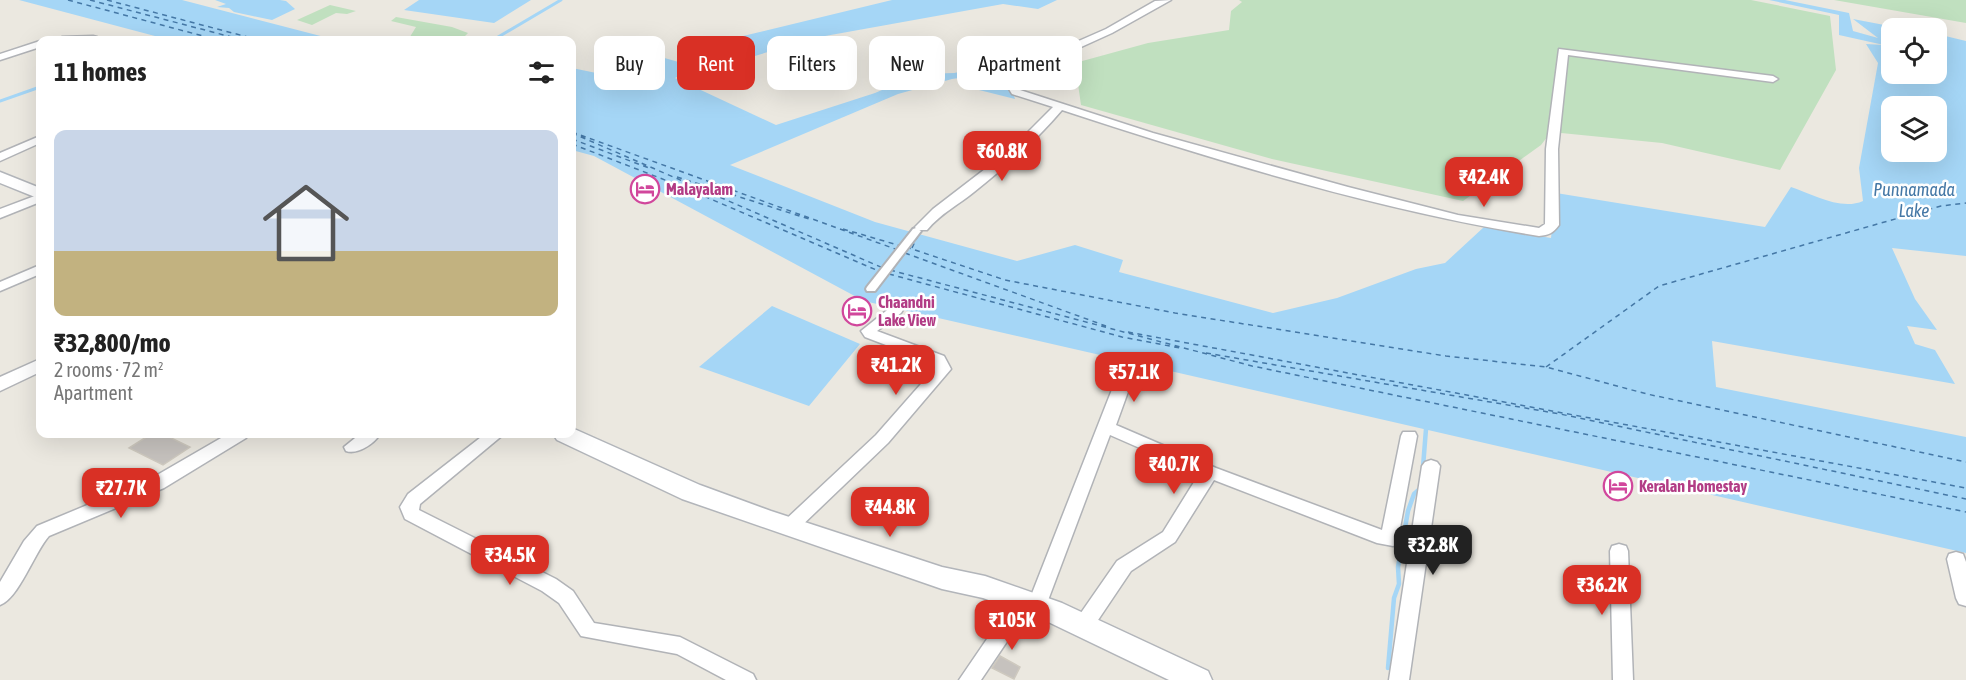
<!DOCTYPE html>
<html lang="en">
<head>
<meta charset="utf-8">
<style>
	body { margin:0; font-family:"Asap Condensed",sans-serif; background:#f6f6f6; color:#222; height:100vh; display:flex; flex-direction:column; font-size:22px; white-space:nowrap }
	* { box-sizing:border-box; margin:0 }
	p { font-size:20px; color:#767676 }
	.icon { flex:none; width:33px; height:33px; fill:none; stroke:currentColor; stroke-width:2; stroke-linecap:round; stroke-linejoin:round }
	.map { position:relative; flex:1; overflow:hidden }
	.details { position:absolute; left:36px; top:36px; width:540px; height:402px; display:flex; flex-direction:column; background:#fff; border-radius:12px; box-shadow:0 6px 24px #0002 }
	.details>* { flex:none }
	.guide { position:absolute; left:594px; top:36px; width:570px; height:54px; display:flex; gap:12px }
	.controls { position:absolute; left:1881px; top:18px; display:grid; gap:12px }
	.controls a { display:grid; place-items:center; width:66px; height:66px; border-radius:12px; background:#fff; box-shadow:0 6px 24px #0002; font-size:30px }
	.price { position:absolute; translate:-50% -51px; padding:0 14px; border-radius:12px; background:#d93025; color:#fff; font-size:20px; line-height:39px; filter:drop-shadow(0 2px 3px #0008) }
	.price::after { content:''; position:absolute; left:50%; top:36px; width:18px; height:14px; margin-left:-9px; background:inherit; clip-path:polygon(0 0,100% 0,50% 100%) }
	.price.current { background:#222; color:#fff }
	ul { padding:0; list-style:none }
	li { display:grid; align-content:center; gap:12px; height:318px; padding:0 18px }
	li+li { border-top:2px solid #e0e0e0 }
	li span { display:grid; place-items:center; height:186px; border-radius:12px; color:#555 }
	li>.icon { margin-inline-start:auto }
	span .icon { width:108px; height:108px; fill:#fffc; stroke-width:1 }
	li b { font-size:26px }
	h2 { display:flex; justify-content:space-between; align-items:center; height:72px; padding:0 18px; font-size:26px }
	.tag { padding:0 21px; border-radius:12px; background:#fff; box-shadow:0 6px 24px #0002; font-size:21px; line-height:54px }
	.tag.current { background:#d93025; color:#fff }
	.map>svg:first-child { display:block }
	.green { fill:#c0e0bf }
	.water { fill:#a5d6f6; fill-rule:evenodd }
	.lines { fill:none; stroke-linecap:round; stroke-linejoin:round }
	.stream-far1 { stroke:#a5d6f6; stroke-width:3 }
	.stream { stroke:#a5d6f6; stroke-width:4.5 }
	.ferry { stroke:#4578a6; stroke-width:1.5; stroke-dasharray:5 4.5; stroke-linecap:butt }
	.building { fill:#c6c2be; stroke:#cec9bf; stroke-width:1.5 }
	.pedestrian-casing { stroke:#b1b3b7; stroke-width:4 }
	.minor-casing { stroke:#b1b3b7; stroke-width:3 }
	.tertiary-casing { stroke:#b1b3b7; stroke-width:3 }
	.secondary-casing { stroke:#b2b5ba; stroke-width:3 }
	.pedestrian { fill:#fff; fill-rule:evenodd }
	.minor { fill:#fff; fill-rule:evenodd }
	.tertiary { fill:#fff; fill-rule:evenodd }
	.secondary { fill:#fff; fill-rule:evenodd }
	.labels { text-anchor:middle; stroke-width:5; stroke-linejoin:round; paint-order:stroke }
	.hotel-label { font-size:16px; font-weight:bold; fill:#b23c85; stroke:#fff; text-anchor:start }
	.water-label { font-size:18px; font-style:italic; fill:#4578a6; stroke:#fff }
</style>
</head>
<body>
<div class="map">
<svg width="1966" height="680" viewBox="0 0 1966 680">
	<rect width="100%" height="100%" fill="#ebe8e0"/>
	<path class="green" d="M 1239,0 L 1751,0 L 1830,16 L 1836,70 L 1780,170 L 1662,143 L 1551,132 L 1541,145 L 1463,201 L 1272,159 L 1081,105 L 1075,63 L 1148,43 L 1229,30 L 1231,11 L 1242,2 Z
		M 1834,0 L 1966,0 L 1966,23 Z
		M 330,5 L 356,11 L 347,14 L 336,13 L 312,25 L 297,20 Z
		M 396,17 L 452,27 L 468,33 L 461,40 L 408,40 L 416,27 L 391,21 Z"/>
	<path class="water" d="M 19,0 L 182,0 L 336,40 L 170,40 Z
		M 215,0 L 280,0 L 286,1 L 295,9 L 272,20 L 234,12 L 229,8 L 217,7 L 226,4 Z
		M 419,0 L 531,0 L 494,23 L 404,10 Z
		M 892,0 L 1057,0 L 1038,9 L 1003,4 L 814,38 L 696,74 L 699,76 L 690,74 L 694,68 L 675,78 L 776,125 L 875,93 L 919,74 L 954,73 L 981,68 L 1011,88 L 1015,99 L 975,89 L 980,75 L 952,79 L 898,94 L 730,165 L 875,222 L 1017,261 L 1075,245 L 1123,260 L 1119,272 L 1273,313 L 1337,298 L 1416,269 L 1445,263 L 1484,227 L 1551,238 L 1556,193 L 1765,227 L 1791,187 C 1812,194 1841,211 1863,201 L 1859,168 L 1878,63 L 1866,44 L 1884,45 L 1839,35 L 1839,15 L 1769,0 L 1785,0 L 1849,13 L 1853,31 L 1878,38 L 1853,19 L 1900,28 L 1892,28 L 1892,74 L 1936,74 L 1937,34 L 1966,41 L 1966,256 L 1892,248 L 1915,299 L 1937,330 L 1907,326 L 1915,344 L 1935,350 L 1955,384 L 1712,341 L 1716,387 L 1966,437 L 1966,553 L 864,301 L 594,156 L 572,150 L 572,68 L 606,75 L 654,55 L 696,67 L 718,42 ZM 1892,106 L 1936,106 L 1936,152 L 1892,152 Z
		M 772,306 L 860,344 L 809,406 L 699,367 Z"/>
	<g class="lines">
		<path class="stream-far1" d="M 493,40 L 561,0
			M 676,64 L 709,55
			M 0,101 L 40,87"/>
		<path class="stream" d="M 1423,467 L 1426,429
			M 1388,668 L 1394,598 L 1399,584 L 1398,567 L 1408,511 L 1414,494 L 1422,487"/>
		<path class="ferry" d="M 68,0 L 218,40
			M 90,0 L 243,40
			M 107,0 L 259,40
			M 572,132 L 898,250
			M 572,133 L 883,268
			M 572,139 L 649,168
			M 572,144 L 678,185 L 881,272
			M 677,177 L 812,220
			M 843,229 L 901,246
			M 906,247 L 1005,280 L 1175,313 L 1446,356 L 1546,367 L 1647,394 L 1966,462
			M 912,248 L 919,233
			M 905,253 L 1106,326
			M 890,270 L 1252,366 L 1966,512
			M 889,274 L 1122,337 L 1180,348
			M 1128,332 L 1966,488
			M 1206,353 L 1560,414 L 1966,499
			M 1546,367 L 1659,286 L 1941,206 L 1966,203"/>
	</g>
	<path class="building" d="M 151,434 L 163,434 L 190,447 L 163,465 L 129,448 Z
		M 1000,656 L 1020,667 L 1014,679 L 992,668 Z"/>
	<g class="lines">
		<g class="pedestrian-casing">
			<path id="pedestrian" d="M 916,228 L 921,231 L 875,291 L 867,291 L 866,289 L 867,287 L 913,229 Z"/>
		</g>
		<g class="minor-casing">
			<path id="minor" d="M 1171,0 L 1112,33 L 1015,77 L 1014,81 L 1020,90 L 1153,133 L 1348,187 L 1458,215 L 1539,228 L 1545,224 L 1546,149 L 1559,49 L 1773,76 L 1778,79 L 1773,82 L 1568,55 L 1558,149 L 1559,225 C 1553,233 1549,235 1539,236 C 1377,210 1218,161 1062,110 C 1036,141 1005,167 974,192 C 958,205 940,214 927,230 L 917,230 L 915,227 L 933,209 L 1011,149 L 1053,107 L 1012,94 L 1004,81 L 1006,73 L 1106,29 L 1155,1 Z
				M 93,36 L 97,37 L 97,40 L 57,40 L 62,37 Z
				M 40,41 L 40,47 L 0,60 L 0,54 Z
				M 40,136 L 40,143 L 0,161 L 0,153 Z
				M 40,194 L 40,202 L 0,218 L 0,209 Z
				M 40,265 L 40,274 L 0,291 L 0,282 Z
				M 896,305 L 903,310 L 901,313 L 877,331 L 944,356 L 951,369 L 888,443 L 795,532 L 789,534 L 783,532 L 780,527 L 783,522 L 876,435 L 935,368 L 933,363 L 865,337 L 861,331 L 891,307 Z
				M 1130,359 L 1138,364 L 1116,425 L 1216,468 L 1382,530 L 1401,436 L 1403,432 L 1415,432 L 1417,436 L 1400,528 L 1402,539 L 1399,544 L 1393,546 L 1377,543 L 1214,480 L 1175,542 L 1131,571 L 1090,632 L 1083,634 L 1076,632 L 1073,626 L 1076,620 L 1117,561 L 1163,532 L 1199,474 L 1110,435 L 1044,611 L 1037,613 L 1029,609 L 981,680 L 959,680 L 1017,595 L 1024,593 L 1031,596 L 1122,364 Z
				M 228,434 L 248,434 L 246,438 L 164,488 L 49,536 C 34,553 19,598 0,605 L 0,582 L 24,541 L 37,526 L 152,478 Z
				M 360,434 L 380,434 C 374,444 357,455 346,451 L 344,447 Z
				M 485,434 L 504,434 L 420,504 L 419,510 L 556,579 L 573,591 L 594,623 L 680,637 L 753,674 L 756,680 L 726,680 L 677,654 L 581,636 L 559,603 L 542,591 L 405,519 L 400,507 L 408,494 Z
				M 1431,460 L 1437,462 L 1440,466 L 1409,680 L 1389,680 L 1422,466 L 1425,462 Z
				M 1619,544 L 1626,546 L 1628,551 L 1633,680 L 1613,680 L 1610,551 L 1612,546 Z
				M 1956,552 L 1963,554 L 1966,562 L 1966,606 L 1959,604 L 1956,598 L 1947,559 L 1949,554 Z"/>
		</g>
		<g class="tertiary-casing">
			<path id="tertiary" d="M 40,359 L 40,372 L 0,391 L 0,377 Z"/>
		</g>
		<g class="secondary-casing">
			<path id="secondary" d="M 0,172 L 40,188 L 40,199 L 0,183 Z
				M 572,428 L 700,485 L 771,511 L 942,567 L 985,576 L 1062,603 L 1208,671 L 1212,680 L 1169,680 L 1042,619 L 983,598 L 942,589 L 682,499 L 557,440 L 553,434 L 572,434 Z"/>
		</g>
		<use href="#pedestrian" class="pedestrian"/>
		<use href="#minor" class="minor"/>
		<use href="#tertiary" class="tertiary"/>
		<use href="#secondary" class="secondary"/>
	</g>
	<defs>
		<g id="hotel-ring" transform="scale(1.5)"><circle r="9.5" fill="#fff" stroke="#d1479c" stroke-width="1.5"/><path d="M-6-4.5h1.5V1H6V5H4.5V3h-9V5H-6ZM-4 0a1.8 1.8 0 1 1 3.6 0ZM.5 0V-2.5h3Q6-2.5 6 0Z" fill="#d1479c"/></g>
	</defs>
	<g fill-rule="evenodd">
		<use href="#hotel-ring" x="645" y="189"/>
		<use href="#hotel-ring" x="857" y="311"/>
		<use href="#hotel-ring" x="1618" y="486"/>
	</g>
	<g class="labels">
		<g class="hotel-label">
			<text x="666" y="195">Malayalam</text>
			<text x="878" y="308">Chaandni<tspan x="878" dy="18">Lake View</tspan></text>
			<text x="1639" y="492">Keralan Homestay</text>
		</g>
		<g class="water-label">
			<text x="1914" y="196">Punnamada<tspan x="1914" dy="21">Lake</tspan></text>
		</g>
	</g>
</svg>
<div class="controls">
<a><svg class="icon" aria-label="locate" viewBox="0 0 24 24"><circle cx="12" cy="12" r="6"/><path d="M12 2v4M12 18v4M2 12h4M18 12h4"/></svg></a>
<a><svg class="icon" aria-label="layers" viewBox="0 0 24 24"><path d="M12 4l9 5-9 5-9-5zM3 14l9 5 9-5"/></svg></a>
</div>
<b class="price" style="left:1002px;top:182px">₹60.8K</b>
<b class="price" style="left:1484px;top:208px">₹42.4K</b>
<b class="price" style="left:896px;top:396px">₹41.2K</b>
<b class="price" style="left:1134px;top:403px">₹57.1K</b>
<b class="price" style="left:1174px;top:495px">₹40.7K</b>
<b class="price" style="left:121px;top:519px">₹27.7K</b>
<b class="price" style="left:890px;top:538px">₹44.8K</b>
<b class="price current" style="left:1433px;top:576px">₹32.8K</b>
<b class="price" style="left:510px;top:586px">₹34.5K</b>
<b class="price" style="left:1602px;top:616px">₹36.2K</b>
<b class="price" style="left:1012px;top:651px">₹105K</b>
<div class="guide">
<a class="tag">Buy</a>
<a class="tag current">Rent</a>
<a class="tag">Filters</a>
<a class="tag">New</a>
<a class="tag">Apartment</a>
</div>
<section class="details">
<h2>11 homes<svg class="icon" aria-label="filters" viewBox="0 0 24 24"><path d="M4 7h16M4 17h16"/><circle cx="9" cy="7" r="2"/><circle cx="15" cy="17" r="2"/></svg></h2>
<ul>
<li><span style="background:linear-gradient(#c9d6e8 65%,#c2b280 0)"><svg class="icon" aria-label="home" viewBox="0 0 24 24"><path d="M3 11l9-7 9 7M6 9v11h12V9"/></svg></span><div><b>₹32,800/mo</b><p>2 rooms · 72 m²</p><p>Apartment</p></div></li>
</ul>
</section>
</div>
</body>
</html>
